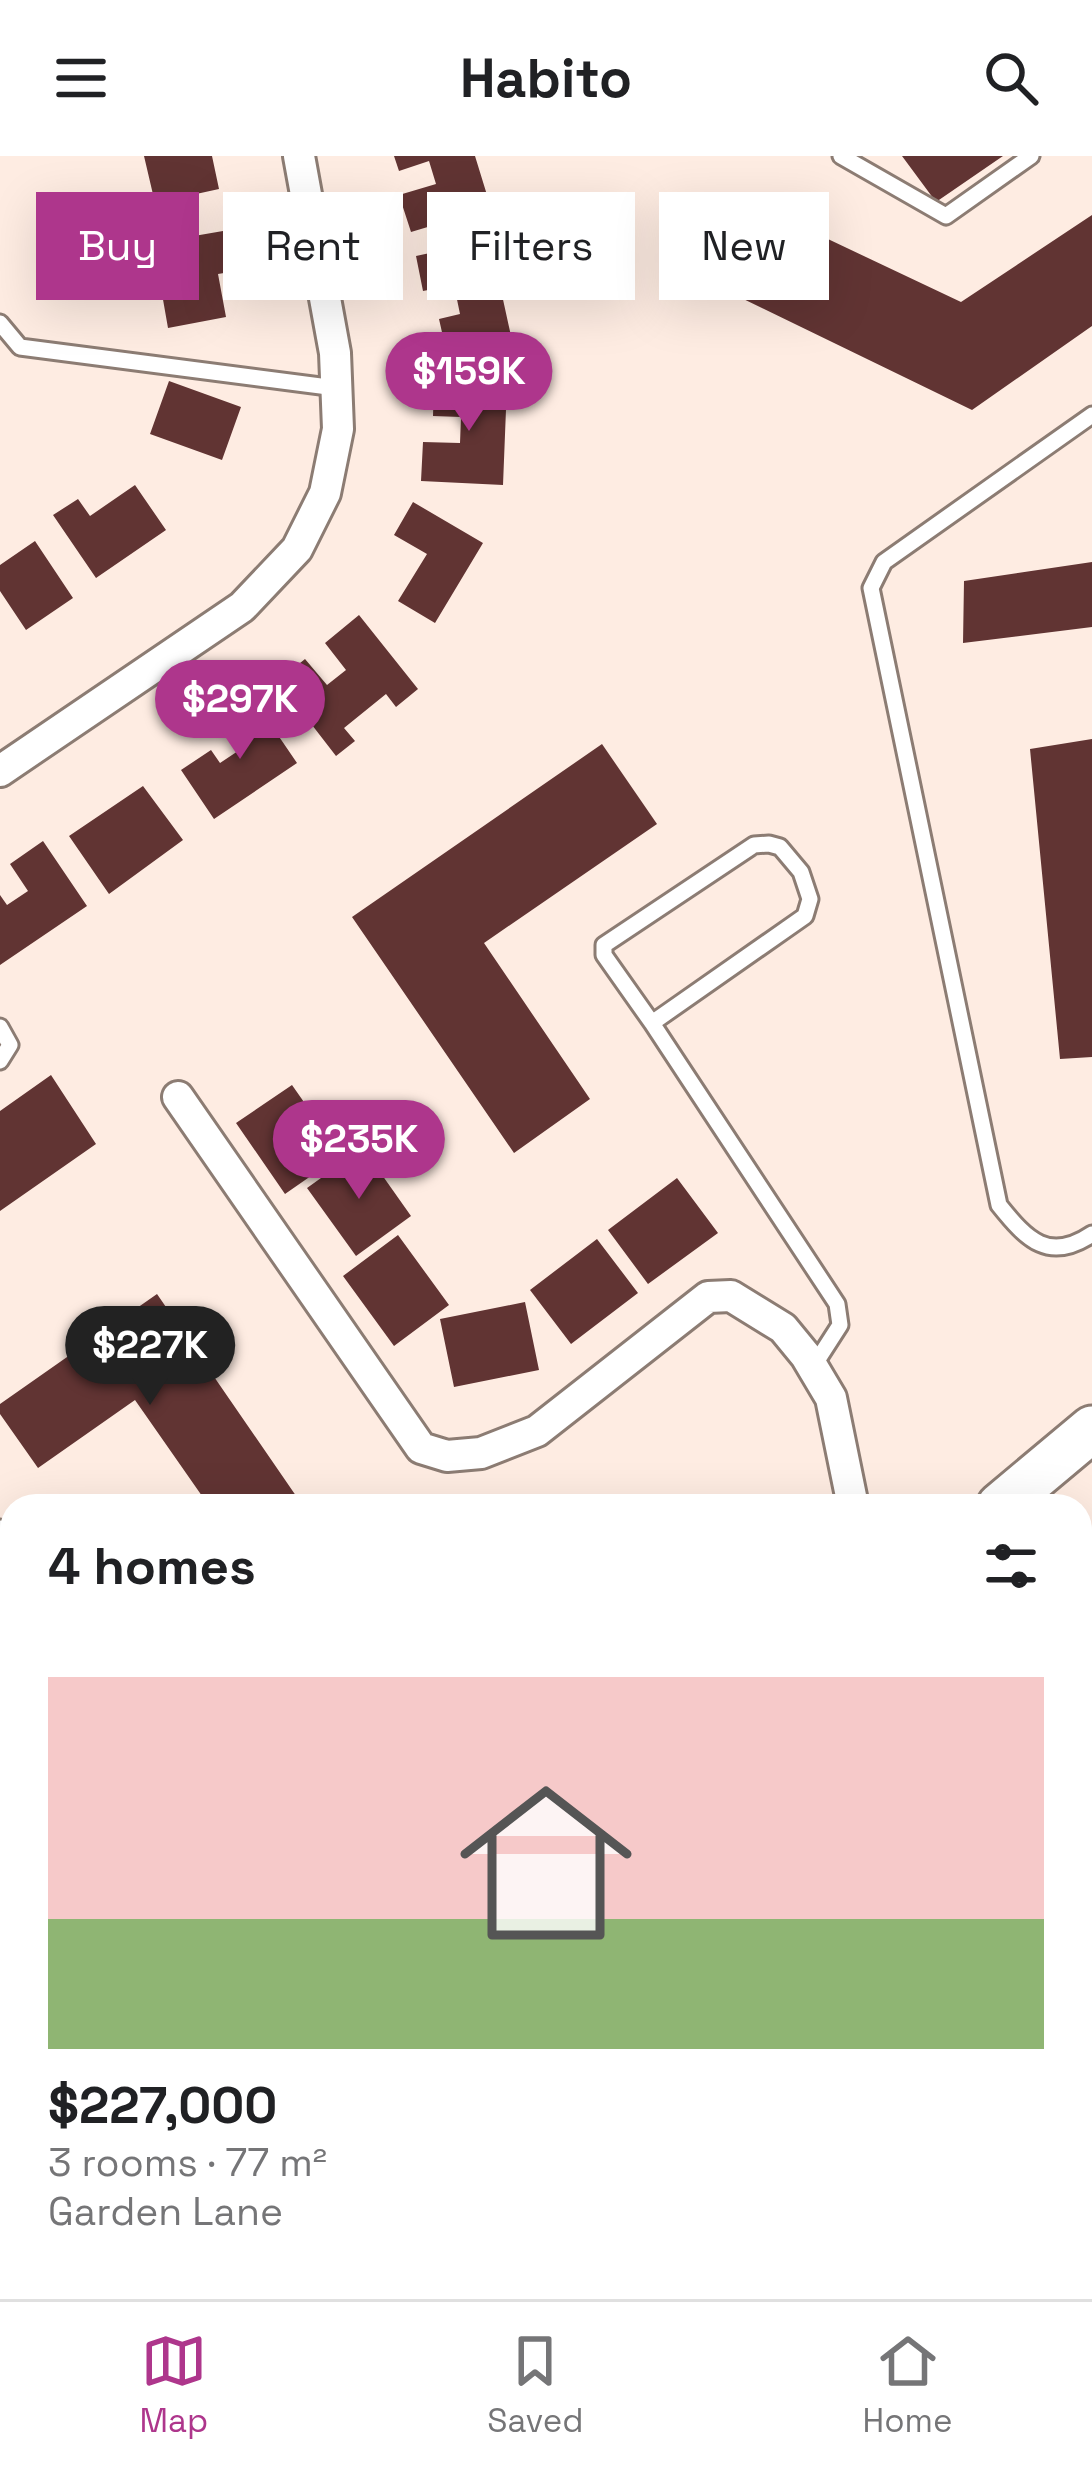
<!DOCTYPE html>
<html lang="en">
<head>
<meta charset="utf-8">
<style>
	body { margin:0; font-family:"Space Grotesk",sans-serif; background:#f2f2f2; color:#202124; height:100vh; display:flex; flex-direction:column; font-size:45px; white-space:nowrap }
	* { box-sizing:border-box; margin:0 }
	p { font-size:39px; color:#757577 }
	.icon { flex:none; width:66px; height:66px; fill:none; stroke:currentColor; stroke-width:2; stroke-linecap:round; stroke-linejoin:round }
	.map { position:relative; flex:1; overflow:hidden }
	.side { position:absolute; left:0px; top:1338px; width:1092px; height:807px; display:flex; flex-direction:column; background:#fff; border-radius:36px 36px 0 0; box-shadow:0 12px 48px #0002 }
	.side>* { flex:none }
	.hud { position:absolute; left:36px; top:36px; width:1020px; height:108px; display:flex; gap:24px }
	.price { position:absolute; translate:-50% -102px; padding:0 27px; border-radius:42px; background:#ae368c; color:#fff; font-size:39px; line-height:78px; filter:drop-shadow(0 3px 6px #0008) }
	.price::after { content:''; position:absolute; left:50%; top:72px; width:36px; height:27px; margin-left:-18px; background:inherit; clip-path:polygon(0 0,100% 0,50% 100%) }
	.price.on { background:#222; color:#fff }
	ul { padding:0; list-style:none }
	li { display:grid; align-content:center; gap:24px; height:636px; padding:0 48px }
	li span { display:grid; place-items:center; height:372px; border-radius:0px; color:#555 }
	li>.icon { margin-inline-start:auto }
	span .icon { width:216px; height:216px; fill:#fffc; stroke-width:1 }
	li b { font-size:51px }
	h2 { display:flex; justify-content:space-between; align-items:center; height:144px; padding:0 48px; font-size:51px }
	.tag { padding:0 42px; border-radius:0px; background:#fff; box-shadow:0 12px 48px #0002; font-size:42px; line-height:108px }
	.tag.on { background:#ae368c; color:#fff }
	header { display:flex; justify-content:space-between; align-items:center; height:156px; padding:0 48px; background:#fff; font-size:54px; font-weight:700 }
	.tabs { display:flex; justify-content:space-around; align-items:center; height:168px; border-top:3px solid #e0e0e0; background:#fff; font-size:33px; color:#757577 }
	.tabs a { display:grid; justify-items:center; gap:6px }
	.tabs .on { color:#ae368c }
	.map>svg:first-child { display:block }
	.building { fill:#613433 }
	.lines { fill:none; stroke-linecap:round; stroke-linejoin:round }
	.service-casing { stroke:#8c7c73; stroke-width:21 }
	.minor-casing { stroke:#8c7c73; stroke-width:36 }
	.secondary-casing { stroke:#8c7c73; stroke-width:51 }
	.service { stroke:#fff; stroke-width:15 }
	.minor { stroke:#fff; stroke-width:30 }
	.secondary { stroke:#fff; stroke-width:45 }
</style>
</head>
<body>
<header><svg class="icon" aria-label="menu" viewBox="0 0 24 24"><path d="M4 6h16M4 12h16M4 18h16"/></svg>Habito<svg class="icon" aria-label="search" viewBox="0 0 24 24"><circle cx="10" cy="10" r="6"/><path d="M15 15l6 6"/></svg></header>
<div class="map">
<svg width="1092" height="2143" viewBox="0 0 1092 2143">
	<rect width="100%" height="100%" fill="#feece2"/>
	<path class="building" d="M 144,0 L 212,0 L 219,33 L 155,47 Z
		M 394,0 L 475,0 L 491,52 L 411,76 L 399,39 L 436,28 L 429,5 L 399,15 Z
		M 902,0 L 1003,0 L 936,46 Z
		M 737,40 L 961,146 L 1092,59 L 1092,170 L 972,254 L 700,122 Z
		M 223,75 L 230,116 L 218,118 L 226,161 L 168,172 L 155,98 L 196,91 L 194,80 Z
		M 490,84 L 511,180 L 446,194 L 439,163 L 460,158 L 454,129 L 423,135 L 416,100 Z
		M 434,224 L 507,228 L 503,329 L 421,325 L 423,286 L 460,287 L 461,261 L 433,260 Z
		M 169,225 L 241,251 L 222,304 L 150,278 Z
		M 135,329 L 166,374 L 96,422 L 53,359 L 78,343 L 90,360 Z
		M 413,346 L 483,387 L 435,467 L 398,445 L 427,398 L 394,379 Z
		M 35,385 L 73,442 L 26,474 L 0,435 L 0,409 Z
		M 1092,406 L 1092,471 L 963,487 L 964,425 Z
		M 359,459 L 418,533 L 396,551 L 386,538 L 344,572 L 355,585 L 336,600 L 278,525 L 305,503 L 327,529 L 346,514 L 325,487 Z
		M 254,544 L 297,607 L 214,663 L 181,614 L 211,594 L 220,607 L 241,593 L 222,565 Z
		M 1092,583 L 1092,901 L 1060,903 L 1030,593 Z
		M 602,588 L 657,668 L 484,787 L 590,943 L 514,997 L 352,761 Z
		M 143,630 L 183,684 L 109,738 L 69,680 Z
		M 43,685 L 87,750 L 0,809 L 0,739 L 7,749 L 28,735 L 10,708 Z
		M 51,919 L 96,988 L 0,1055 L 0,955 Z
		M 292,929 L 341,999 L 285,1038 L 236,967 Z
		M 363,992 L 411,1060 L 356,1100 L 307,1032 Z
		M 677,1022 L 718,1077 L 648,1128 L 608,1074 Z
		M 398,1079 L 449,1149 L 394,1190 L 343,1120 Z
		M 597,1083 L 638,1137 L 571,1188 L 530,1134 Z
		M 157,1138 L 303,1350 L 209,1350 L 135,1244 L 38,1312 L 0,1258 L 0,1248 Z
		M 525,1146 L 539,1214 L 454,1231 L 440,1163 Z
		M 1092,1443 L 1092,1561 L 1080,1564 L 1080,1445 Z
		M 0,1948 L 12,1966 L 12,2010 L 3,1996 L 0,1998 Z
		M 73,2133 L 168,2133 L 175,2143 L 80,2143 Z
		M 565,2133 L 650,2133 L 643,2143 L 577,2143 Z"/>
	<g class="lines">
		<g class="service-casing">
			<path id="service" d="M 841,0 L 946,60 L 1031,0
				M 0,167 L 20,191 L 336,232
				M 1092,259 L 884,406 L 871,432 L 999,1049 C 1027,1084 1049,1107 1092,1078
				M 652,867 L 805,760 L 810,743 L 801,716 L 780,691 L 769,688 L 754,689 L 604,789 L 604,799 L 652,867 L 837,1148 L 840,1169 L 813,1211
				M 0,871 L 10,889 L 0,905
				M 0,1372 L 12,1376
				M 0,1573 L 12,1564
				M 502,2133 L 515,2143
				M 716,2133 L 717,2143
				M 740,2143 L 750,2133"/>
		</g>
		<g class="minor-casing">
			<path id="minor" d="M 0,615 L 242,451 L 297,393 L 325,337 L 338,273 L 335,197 L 299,0
				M 178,941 L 421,1292 L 447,1300 L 481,1297 L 537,1275 L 708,1141 L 731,1140 L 783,1172 L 806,1200 L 831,1242 L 853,1350"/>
		</g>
		<g class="secondary-casing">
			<path id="secondary" d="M 1000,1350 L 1092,1273
				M 353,2143 L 361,2133"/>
		</g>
		<use href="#service" class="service"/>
		<use href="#minor" class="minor"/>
		<use href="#secondary" class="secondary"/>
	</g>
</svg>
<b class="price" style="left:469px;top:278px">$159K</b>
<b class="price" style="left:240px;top:606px">$297K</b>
<b class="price" style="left:359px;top:1046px">$235K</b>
<b class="price on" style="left:150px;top:1252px">$227K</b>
<div class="hud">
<a class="tag on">Buy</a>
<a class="tag">Rent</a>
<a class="tag">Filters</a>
<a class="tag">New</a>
</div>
<section class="side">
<h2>4 homes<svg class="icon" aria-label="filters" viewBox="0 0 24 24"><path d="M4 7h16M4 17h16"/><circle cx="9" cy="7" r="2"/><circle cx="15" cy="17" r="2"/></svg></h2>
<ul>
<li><span style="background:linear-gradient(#f6c9c9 65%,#8fb573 0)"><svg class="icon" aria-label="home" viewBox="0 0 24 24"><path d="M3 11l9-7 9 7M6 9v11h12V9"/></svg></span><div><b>$227,000</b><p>3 rooms · 77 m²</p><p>Garden Lane</p></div></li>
</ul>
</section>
</div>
<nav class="tabs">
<a class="on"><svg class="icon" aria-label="map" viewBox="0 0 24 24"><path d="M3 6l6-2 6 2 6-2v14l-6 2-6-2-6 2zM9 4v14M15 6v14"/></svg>Map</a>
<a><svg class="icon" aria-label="saved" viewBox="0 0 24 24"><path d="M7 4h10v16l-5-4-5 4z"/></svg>Saved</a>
<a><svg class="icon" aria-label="home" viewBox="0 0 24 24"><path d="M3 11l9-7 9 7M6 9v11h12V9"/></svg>Home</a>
</nav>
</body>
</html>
